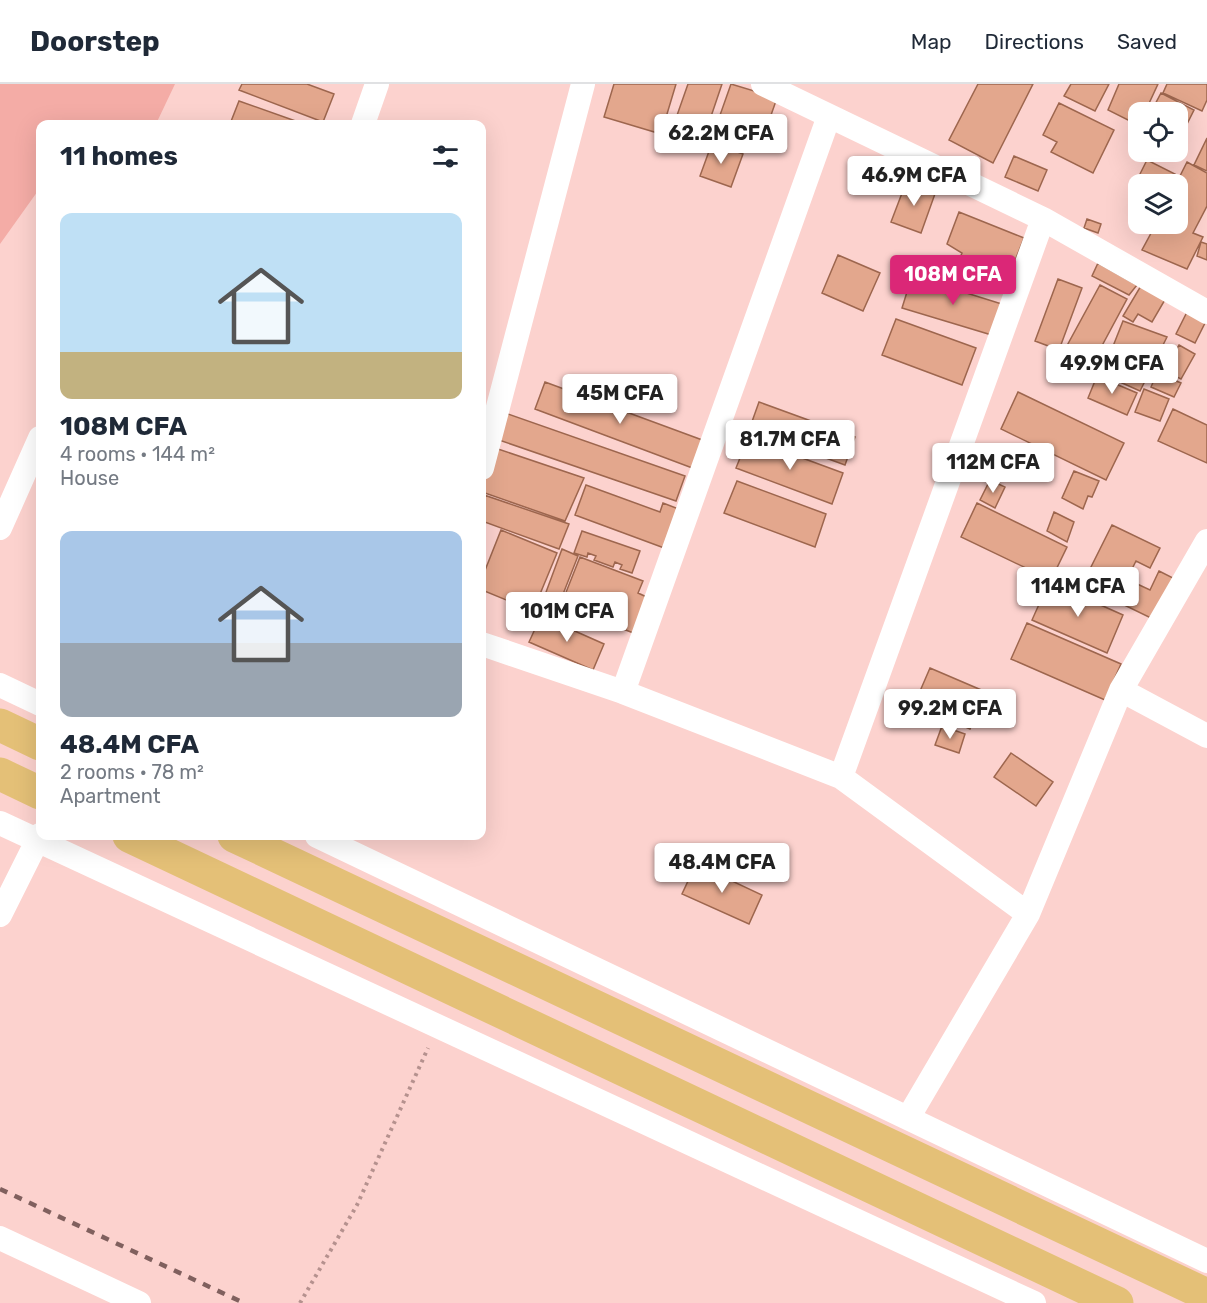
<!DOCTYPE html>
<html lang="en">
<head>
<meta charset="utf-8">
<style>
	body { margin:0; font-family:Rubik,sans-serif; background:#f2f2f3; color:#1f2937; height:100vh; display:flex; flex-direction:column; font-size:22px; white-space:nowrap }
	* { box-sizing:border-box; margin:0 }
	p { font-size:20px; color:#747a83 }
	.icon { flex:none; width:33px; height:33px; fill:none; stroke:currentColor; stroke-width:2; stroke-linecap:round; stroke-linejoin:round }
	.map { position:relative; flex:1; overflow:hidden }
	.side { position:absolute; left:36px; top:36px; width:450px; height:720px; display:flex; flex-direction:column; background:#fff; border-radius:12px; box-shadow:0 6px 24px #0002 }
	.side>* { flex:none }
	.fabs { position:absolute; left:1128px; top:18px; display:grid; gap:12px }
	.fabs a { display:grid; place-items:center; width:60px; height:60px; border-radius:12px; background:#fff; box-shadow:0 6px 24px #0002; font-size:30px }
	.price { position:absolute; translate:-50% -51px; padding:0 14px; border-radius:6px; background:#fff; color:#222; font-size:20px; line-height:39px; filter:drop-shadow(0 2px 3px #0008) }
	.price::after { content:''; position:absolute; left:50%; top:36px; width:18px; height:14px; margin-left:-9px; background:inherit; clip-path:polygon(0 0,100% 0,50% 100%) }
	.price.active { background:#db2777; color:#fff }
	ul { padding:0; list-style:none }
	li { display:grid; align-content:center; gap:12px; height:318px; padding:0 24px }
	li span { display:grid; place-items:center; height:186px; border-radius:12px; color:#555 }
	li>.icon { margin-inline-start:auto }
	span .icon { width:108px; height:108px; fill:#fffc; stroke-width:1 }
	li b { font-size:26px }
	h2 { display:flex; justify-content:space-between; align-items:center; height:72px; padding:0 24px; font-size:26px }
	header { display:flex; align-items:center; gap:36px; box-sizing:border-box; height:84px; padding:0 30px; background:#fff; border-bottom:2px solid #e0e1e3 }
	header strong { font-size:28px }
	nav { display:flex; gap:33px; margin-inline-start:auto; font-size:21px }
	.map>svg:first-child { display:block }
	.green { fill:#f4aca6 }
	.building { fill:#e3a78d; stroke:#9d664e; stroke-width:1.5 }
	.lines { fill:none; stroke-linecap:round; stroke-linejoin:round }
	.path { stroke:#b5918e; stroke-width:4; stroke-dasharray:3 4.5; stroke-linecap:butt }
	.street { stroke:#fff; stroke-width:24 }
	.highway { stroke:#e4c077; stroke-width:33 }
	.rail { stroke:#80605e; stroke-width:4.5; stroke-dasharray:8 8; stroke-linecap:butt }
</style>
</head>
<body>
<header>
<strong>Doorstep</strong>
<nav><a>Map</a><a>Directions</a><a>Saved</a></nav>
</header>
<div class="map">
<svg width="1207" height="1219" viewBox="0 0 1207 1219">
	<rect width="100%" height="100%" fill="#fcd2ce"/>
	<path class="green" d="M 0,0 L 175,0 L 156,40 L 40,40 L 40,104 L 0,160 Z"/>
	<path class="building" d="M 242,0 L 307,0 L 334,10 L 323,38 L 239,6 Z
		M 614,0 L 676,0 L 661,50 L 604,33 Z
		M 688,0 L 722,0 L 699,68 L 668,57 Z
		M 731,0 L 777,14 L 764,51 L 719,34 Z
		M 978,0 L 1033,0 L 993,79 L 949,56 Z
		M 1071,0 L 1109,0 L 1095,27 L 1064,12 Z
		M 1119,0 L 1158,0 L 1145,28 L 1138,28 L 1138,41 L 1108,26 Z
		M 1167,0 L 1207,0 L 1207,16 L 1202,27 L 1163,9 Z
		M 1161,9 L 1194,26 L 1178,58 L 1178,28 L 1151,28 Z
		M 239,17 L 304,40 L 230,40 Z
		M 1059,19 L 1114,46 L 1093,89 L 1051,68 L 1057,58 L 1043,51 Z
		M 1207,54 L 1207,87 L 1194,81 Z
		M 712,59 L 743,70 L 731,103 L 700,92 Z
		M 1014,72 L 1047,86 L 1038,107 L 1005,93 Z
		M 1147,76 L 1175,90 L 1170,100 L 1142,100 L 1136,98 Z
		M 1187,78 L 1207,89 L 1207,122 L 1193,149 L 1203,153 L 1187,185 L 1142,166 L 1156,140 L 1178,140 L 1176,100 Z
		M 907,96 L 936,107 L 921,149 L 891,138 Z
		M 959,128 L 1024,154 L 1003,207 L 954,188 L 962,169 L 947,160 Z
		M 1087,135 L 1101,140 L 1098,149 L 1084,144 Z
		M 1201,158 L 1207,160 L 1207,176 L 1197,172 Z
		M 838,171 L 880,189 L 863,227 L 822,209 Z
		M 1098,179 L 1137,201 L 1129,211 L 1092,192 Z
		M 912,192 L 1005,221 L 995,252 L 902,224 Z
		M 1058,195 L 1082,204 L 1059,266 L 1035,257 Z
		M 1142,200 L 1166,214 L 1152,238 L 1138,230 L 1133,238 L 1123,232 Z
		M 1100,201 L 1127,215 L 1090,284 L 1063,269 Z
		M 1188,226 L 1207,235 L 1195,259 L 1176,250 Z
		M 896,235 L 976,264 L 962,301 L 882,271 Z
		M 1123,237 L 1167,253 L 1140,307 L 1102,290 Z
		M 1179,261 L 1195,270 L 1181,295 L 1165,287 Z
		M 1157,289 L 1181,299 L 1174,313 L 1151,303 Z
		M 1097,292 L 1137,309 L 1127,331 L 1088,314 Z
		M 545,298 L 705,357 L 695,385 L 535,325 Z
		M 1144,305 L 1169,315 L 1160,337 L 1135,328 Z
		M 1018,308 L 1124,359 L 1106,396 L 1001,345 Z
		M 759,318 L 855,353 L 845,381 L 749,346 Z
		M 1173,325 L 1207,341 L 1207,379 L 1158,357 Z
		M 505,329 L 685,392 L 676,417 L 496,355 Z
		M 748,354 L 843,389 L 832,420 L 736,384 Z
		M 492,363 L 584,394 L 565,437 L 482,408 L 482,394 Z
		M 1074,387 L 1099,397 L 1092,413 L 1088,412 L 1083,425 L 1062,414 Z
		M 990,396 L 1005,403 L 995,424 L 980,416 Z
		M 737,397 L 826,430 L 815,463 L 724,429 Z
		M 586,401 L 660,428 L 663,419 L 689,429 L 675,468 L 575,431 Z
		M 484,411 L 569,440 L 559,465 L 482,437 L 482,418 Z
		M 977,419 L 1067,463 L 1051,496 L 961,453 Z
		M 1054,428 L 1074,438 L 1067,458 L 1047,447 Z
		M 1112,441 L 1160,464 L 1150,484 L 1136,477 L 1116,517 L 1082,501 Z
		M 501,446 L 557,469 L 533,527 L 482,506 L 482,494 Z
		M 582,447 L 640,467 L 632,489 L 620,485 L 622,481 L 615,478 L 613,483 L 594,476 L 596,472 L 588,469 L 587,473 L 574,469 Z
		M 562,465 L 578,472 L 554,533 L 539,527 Z
		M 580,473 L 643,497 L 638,509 L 651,515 L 636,550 L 561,521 Z
		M 1159,487 L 1175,495 L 1155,536 L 1122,520 L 1133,498 L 1150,506 Z
		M 1049,498 L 1123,531 L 1107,569 L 1032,536 Z
		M 541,532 L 604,560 L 593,586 L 529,558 Z
		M 1027,539 L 1121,580 L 1105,616 L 1011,575 Z
		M 930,584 L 986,608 L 970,645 L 914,621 Z
		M 942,642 L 965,650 L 959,669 L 935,661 Z
		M 1011,669 L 1053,698 L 1036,722 L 994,693 Z
		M 696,780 L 762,811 L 749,840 L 682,810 Z"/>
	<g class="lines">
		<path class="path" d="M 300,1219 L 357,1121 L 428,964"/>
		<path class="street" d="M 763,0 L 1043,135 L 1207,228
			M 363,40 L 377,0
			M 482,384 L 583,0
			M 0,444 L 40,354
			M 482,560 L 623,608 L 841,693 L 1028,830
			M 0,601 L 40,620
			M 1121,606 L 1207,652
			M 623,608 L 829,32
			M 841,693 L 1043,135
			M 0,739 L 1034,1219
			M 317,752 L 1207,1177
			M 0,831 L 40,751
			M 908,1034 L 1028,830 L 1121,606 L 1207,457
			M 0,1154 L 139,1219"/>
		<path class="highway" d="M 0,641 L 40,660
			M 0,690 L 40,709
			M 129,752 L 1117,1219
			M 234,752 L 1207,1211"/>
		<path class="rail" d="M 0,1105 L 244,1219"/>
	</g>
</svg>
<div class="fabs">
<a><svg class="icon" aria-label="locate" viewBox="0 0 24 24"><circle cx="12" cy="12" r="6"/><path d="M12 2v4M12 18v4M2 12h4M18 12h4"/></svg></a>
<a><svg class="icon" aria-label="layers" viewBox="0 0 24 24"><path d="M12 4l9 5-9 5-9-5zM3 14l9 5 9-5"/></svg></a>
</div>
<b class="price" style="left:721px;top:81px">62.2M CFA</b>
<b class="price" style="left:914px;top:123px">46.9M CFA</b>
<b class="price active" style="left:953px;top:222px">108M CFA</b>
<b class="price" style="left:1112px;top:311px">49.9M CFA</b>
<b class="price" style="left:620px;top:341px">45M CFA</b>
<b class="price" style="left:790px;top:387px">81.7M CFA</b>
<b class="price" style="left:993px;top:410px">112M CFA</b>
<b class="price" style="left:1078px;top:534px">114M CFA</b>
<b class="price" style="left:567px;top:559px">101M CFA</b>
<b class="price" style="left:950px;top:656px">99.2M CFA</b>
<b class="price" style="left:722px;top:810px">48.4M CFA</b>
<section class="side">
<h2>11 homes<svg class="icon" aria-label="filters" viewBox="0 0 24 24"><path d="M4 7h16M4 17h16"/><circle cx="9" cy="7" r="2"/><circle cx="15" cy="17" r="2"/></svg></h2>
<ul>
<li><span style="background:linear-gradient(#bfe0f5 75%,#c2b280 0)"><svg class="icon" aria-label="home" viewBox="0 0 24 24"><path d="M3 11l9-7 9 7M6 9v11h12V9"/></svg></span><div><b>108M CFA</b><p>4 rooms · 144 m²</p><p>House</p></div></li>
<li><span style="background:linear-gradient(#a9c7e8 60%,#9aa5b1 0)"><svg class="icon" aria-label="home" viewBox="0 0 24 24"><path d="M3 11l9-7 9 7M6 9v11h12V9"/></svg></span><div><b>48.4M CFA</b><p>2 rooms · 78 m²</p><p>Apartment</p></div></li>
</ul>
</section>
</div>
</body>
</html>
